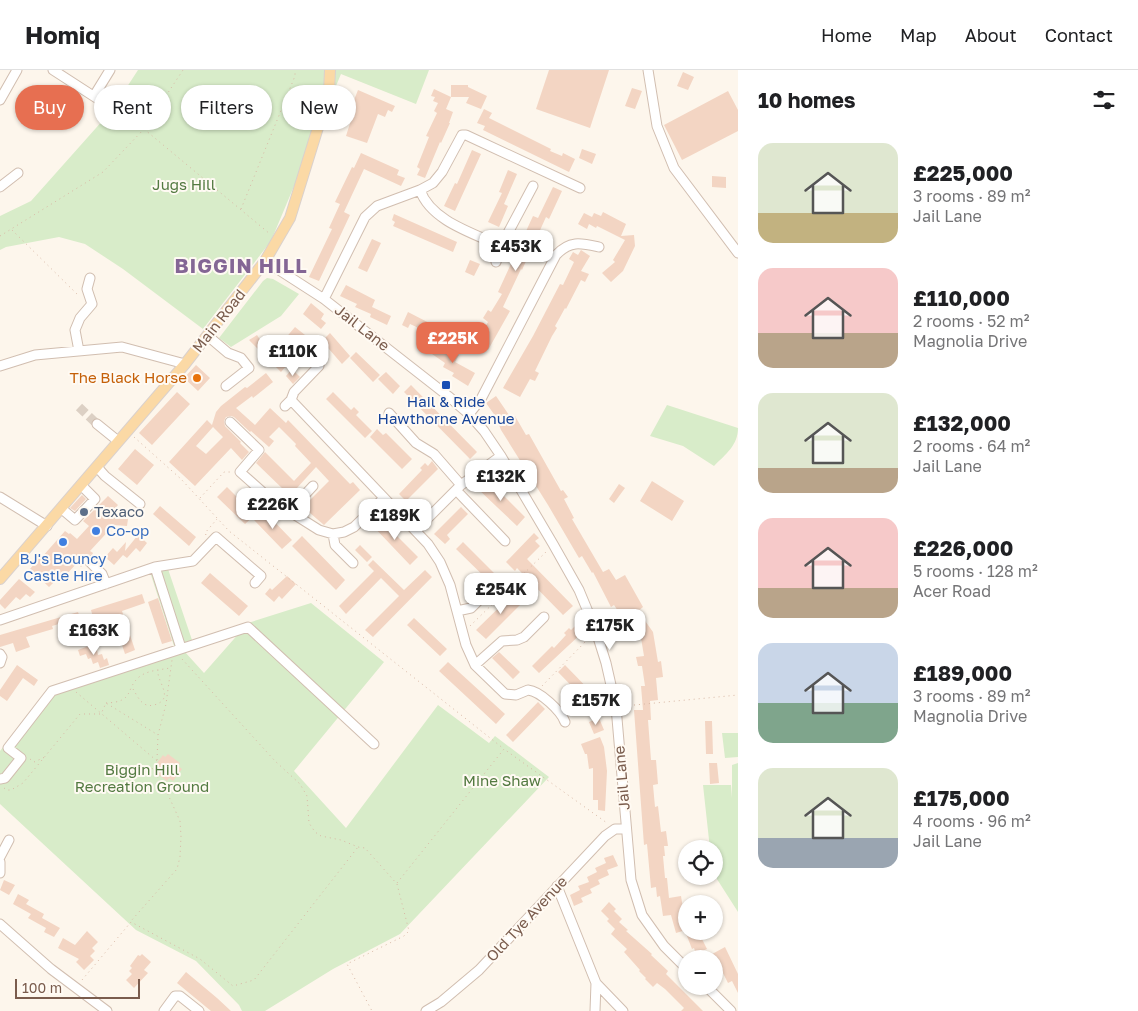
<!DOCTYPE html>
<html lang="en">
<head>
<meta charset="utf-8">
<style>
	body { margin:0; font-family:"Golos Text",sans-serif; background:#f6f6f6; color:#202124; height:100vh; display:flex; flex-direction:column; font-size:19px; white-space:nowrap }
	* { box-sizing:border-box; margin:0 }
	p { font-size:16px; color:#757577 }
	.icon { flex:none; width:28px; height:28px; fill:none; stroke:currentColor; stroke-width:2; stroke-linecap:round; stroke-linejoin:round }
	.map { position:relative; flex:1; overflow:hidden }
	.panel { display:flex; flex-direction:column; background:#fff; width:400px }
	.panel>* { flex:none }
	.guide { position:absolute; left:15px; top:15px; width:475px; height:45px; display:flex; gap:10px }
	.controls { position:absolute; left:678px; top:770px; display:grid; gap:10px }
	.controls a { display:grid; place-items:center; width:45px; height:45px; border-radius:50%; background:#fff; box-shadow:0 1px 4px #0004; font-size:25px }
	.scale { position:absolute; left:15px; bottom:12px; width:125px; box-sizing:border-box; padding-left:5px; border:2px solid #7a5c4d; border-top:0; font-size:14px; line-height:18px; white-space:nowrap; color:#7a5c4d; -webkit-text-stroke:4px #fffaf3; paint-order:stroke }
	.price { position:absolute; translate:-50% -42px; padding:0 11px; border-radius:10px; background:#fff; color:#222; font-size:16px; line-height:32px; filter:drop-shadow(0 1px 2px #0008) }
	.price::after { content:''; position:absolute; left:50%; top:30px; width:15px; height:11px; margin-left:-8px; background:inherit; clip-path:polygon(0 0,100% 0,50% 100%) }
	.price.on { background:#e76f51; color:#fff }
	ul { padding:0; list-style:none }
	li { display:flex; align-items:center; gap:15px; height:125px; padding:0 20px }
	li span { display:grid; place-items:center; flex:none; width:140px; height:100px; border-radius:15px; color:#555 }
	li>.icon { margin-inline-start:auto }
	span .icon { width:60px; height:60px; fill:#fffc; stroke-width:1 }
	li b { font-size:21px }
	h2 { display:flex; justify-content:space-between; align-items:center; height:60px; padding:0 20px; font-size:21px }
	.tag { padding:0 18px; border-radius:22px; background:#fff; box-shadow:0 1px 4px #0004; font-size:18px; line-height:45px }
	.tag.on { background:#e76f51; color:#fff }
	header { display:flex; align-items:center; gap:30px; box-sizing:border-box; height:70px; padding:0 25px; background:#fff; border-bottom:1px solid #e0e0e0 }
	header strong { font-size:24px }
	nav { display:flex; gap:28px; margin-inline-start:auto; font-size:18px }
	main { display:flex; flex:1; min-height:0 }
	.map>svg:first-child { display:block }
	.green { fill:#d8ecc9 }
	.building { fill:#f3d5c3; fill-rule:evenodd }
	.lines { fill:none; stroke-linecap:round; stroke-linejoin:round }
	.minor-tunnel { stroke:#dcd0c4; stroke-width:9; stroke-dasharray:9 4.5; stroke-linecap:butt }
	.minor-casing { stroke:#d1beb0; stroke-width:11 }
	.major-casing { stroke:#dad1cd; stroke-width:12 }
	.path { stroke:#d9b8a5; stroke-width:1; stroke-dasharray:1 4; stroke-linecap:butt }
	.minor { stroke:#fff; stroke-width:9 }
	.major { stroke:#fbd9a5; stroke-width:10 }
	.food-dot { fill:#e8710a; stroke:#fffaf3; stroke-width:2 }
	.transit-dot { fill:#1a4fb4; stroke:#fffaf3; stroke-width:2 }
	.service-dot { fill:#5c6f8a; stroke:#fffaf3; stroke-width:2 }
	.shop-dot { fill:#3f7fe0; stroke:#fffaf3; stroke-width:2 }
	.labels { text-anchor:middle; stroke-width:4; stroke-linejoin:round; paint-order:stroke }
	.park-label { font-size:15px; fill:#537a41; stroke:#fffaf3 }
	.street-label { font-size:15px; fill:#7a5c4d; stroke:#fffaf3 }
	.food-label { font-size:15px; fill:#c56008; stroke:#fffaf3; text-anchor:end }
	.transit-label { font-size:15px; fill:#164399; stroke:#fffaf3 }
	.service-label { font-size:15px; fill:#4e5e75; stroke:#fffaf3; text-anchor:start }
	.shop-label { font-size:15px; fill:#366cbe; stroke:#fffaf3; text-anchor:start }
	.district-label { font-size:20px; font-weight:bold; letter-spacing:1px; fill:#846695; stroke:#fffaf3 }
</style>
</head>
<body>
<header>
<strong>Homiq</strong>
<nav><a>Home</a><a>Map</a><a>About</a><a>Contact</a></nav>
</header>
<main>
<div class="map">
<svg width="738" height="941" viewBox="0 0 738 941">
	<rect width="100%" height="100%" fill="#fdf6ec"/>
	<path class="green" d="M 138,0 L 429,0 L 416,34 L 341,4 L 271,171 L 203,259 L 123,199 L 85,174 L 59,167 L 6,177 L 0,180 L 0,146 L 31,131 L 112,40 Z
		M 267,208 L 273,209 L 299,224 L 281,246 L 231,277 L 219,268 L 263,211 Z
		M 667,335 L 738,358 C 738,375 726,384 714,396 L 683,376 L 650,366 Z
		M 168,499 L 192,570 L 185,582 L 204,603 L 248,553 L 311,533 L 384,592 L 294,701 L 346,758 L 438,635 L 489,673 L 495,666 L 549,707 L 400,864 L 333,899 L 265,941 L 242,941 L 239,935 L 196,891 L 136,860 L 0,734 L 0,681 L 50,618 L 174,576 L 151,505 Z
		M 722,663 L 738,663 L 738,687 L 725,688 Z
		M 738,693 L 738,842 L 715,806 L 714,779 L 710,779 L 703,715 L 731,715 L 732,728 L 732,695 Z"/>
	<path class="building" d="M 549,0 L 609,0 L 590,58 L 536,39 Z
		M 683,2 L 694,7 L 688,20 L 677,16 Z
		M 451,15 L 468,15 L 468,17 L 487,26 L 481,39 L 466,33 L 469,27 L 451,27 Z
		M 632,18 L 642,21 L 635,39 L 625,36 Z
		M 434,19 L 451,27 L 446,39 L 453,42 L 449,53 L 450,53 L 441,73 L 440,72 L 425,108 L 417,105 L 420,99 L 417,97 L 429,67 L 426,66 L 437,43 L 434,41 L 438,33 L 433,31 L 435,27 L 431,26 Z
		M 358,20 L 395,36 L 392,42 L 388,40 L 385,47 L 378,44 L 367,73 L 346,66 L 352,47 L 348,45 Z
		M 728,21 L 738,40 L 738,61 L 682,90 L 664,55 Z
		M 484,39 L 492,43 L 489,48 L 551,79 L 550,81 L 562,86 L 563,83 L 575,89 L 569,102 L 483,60 L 485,56 L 477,53 Z
		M 582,79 L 596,84 L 592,94 L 579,88 Z
		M 472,80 L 481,84 L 455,141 L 444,136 L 455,113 L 457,114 Z
		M 361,83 L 399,100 L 397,105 L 405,108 L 401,116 L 364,99 L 344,142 L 350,145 L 319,211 L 309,207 L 332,159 L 329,158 L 340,134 L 335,132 L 352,97 L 354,98 Z
		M 508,100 L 517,104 L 504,134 L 508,136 L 499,157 L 488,152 L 502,123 L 499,122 Z
		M 712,106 L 726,107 L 726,118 L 712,117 Z
		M 553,117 L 562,121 L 549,149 L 546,147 L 522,200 L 521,199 L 503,237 L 510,241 L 488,280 L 476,273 L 488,252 L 483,248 L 488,240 L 491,242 L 502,224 L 498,222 L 533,146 L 538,148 Z
		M 603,142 L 626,154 L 621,166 L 634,165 L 635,176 L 623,201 L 611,212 L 602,203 L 615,192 L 613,190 L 625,170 L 597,156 L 596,158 L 589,154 L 587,159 L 578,154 L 584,143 L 592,147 L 594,143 L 601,146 Z
		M 394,144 L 457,172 L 453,182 L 393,156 L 395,152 L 392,150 Z
		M 372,169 L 381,173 L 367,202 L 358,198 Z
		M 581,180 L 590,186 L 581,201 L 589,204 L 585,212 L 581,210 L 566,239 L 565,238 L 559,249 L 555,256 L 557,258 L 552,266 L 535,301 L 539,303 L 535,311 L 530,309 L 520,327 L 503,318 L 533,266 L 560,214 L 563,215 L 574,192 L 569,189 L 573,182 L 578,185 Z
		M 470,190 L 480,194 L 474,206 L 465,202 Z
		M 346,215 L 375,230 L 372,237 L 391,246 L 387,255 L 370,247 L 371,244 L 355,237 L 357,234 L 340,226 Z
		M 311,233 L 324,244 L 321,249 L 326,253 L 321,259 L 303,244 Z
		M 408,242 L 437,257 L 431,267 L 424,262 L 425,261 L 410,254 L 408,258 L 402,255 Z
		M 295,257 L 305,265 L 304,266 L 307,268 L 298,281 L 284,270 Z
		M 330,263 L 350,286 L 342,294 L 322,271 Z
		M 257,265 L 272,288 L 269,290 L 249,270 Z
		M 441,271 L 448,276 L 447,278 L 459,285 L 455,292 L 475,303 L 468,316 L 452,306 L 454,303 L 443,297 L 445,293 L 432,284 Z
		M 356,282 L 380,305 L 373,312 L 350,288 Z
		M 281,288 L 288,294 L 281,302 L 274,295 Z
		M 196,295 L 210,308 L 198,321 L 184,308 Z
		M 292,299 L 300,307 L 293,314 L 286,306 Z
		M 386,302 L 400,316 L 393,324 L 378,309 Z
		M 266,303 L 273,312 L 253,328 L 252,326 L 236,338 L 255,355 L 270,338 L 286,353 L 288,350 L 350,414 L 353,412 L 360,420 L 324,455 L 303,437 L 329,411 L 316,397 L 287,429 L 282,424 L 285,421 L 256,393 L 265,382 L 294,411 L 311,393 L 295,376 L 296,374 L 279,357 L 269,367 L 274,371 L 269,377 L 251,361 L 250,362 L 234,347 L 231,346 L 226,347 L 224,351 L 225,356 L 241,372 L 240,373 L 249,382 L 242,390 L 231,378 L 195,416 L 169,392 L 207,350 L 212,355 L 216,342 L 221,336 L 245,317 L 247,318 ZM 213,357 L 223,367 L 206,384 L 196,376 Z
		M 411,315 L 477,382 L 470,389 L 404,322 Z
		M 177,322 L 190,334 L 152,375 L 139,363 Z
		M 333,322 L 351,340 L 354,337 L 359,342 L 356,345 L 372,361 L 365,368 L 326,329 Z
		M 496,326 L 511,348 L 515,346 L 526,365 L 529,364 L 561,421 L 563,420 L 568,427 L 564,429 L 574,448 L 572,449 L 603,502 L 609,499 L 616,510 L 625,505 L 643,537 L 638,541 L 653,562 L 658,592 L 661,591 L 663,607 L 656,608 L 658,630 L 650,631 L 651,650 L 648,650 L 651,690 L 656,690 L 658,714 L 653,715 L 655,737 L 658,736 L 661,762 L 666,761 L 668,776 L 664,776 L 665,786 L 663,786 L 665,808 L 667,808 L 669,828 L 681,826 L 685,850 L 686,849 L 686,860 L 676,863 L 671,845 L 663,846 L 660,826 L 657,827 L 656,817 L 651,818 L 647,774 L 644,775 L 634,640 L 643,640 L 641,616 L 645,616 L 642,596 L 638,596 L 636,587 L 644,586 L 641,568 L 628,548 L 624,550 L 614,535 L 611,537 L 593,502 L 592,503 L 582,486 L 579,488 L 548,435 L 501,360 L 499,355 L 501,354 L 486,333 Z
		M 377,359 L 383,365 L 386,363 L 412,389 L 402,399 L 370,367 Z
		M 135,379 L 154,395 L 137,415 L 118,399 Z
		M 432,391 L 438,399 L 406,431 L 399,424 L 422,400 L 420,398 L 425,393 L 428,396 Z
		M 487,409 L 525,447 L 517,456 L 477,418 Z
		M 652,411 L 684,431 L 672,451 L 640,431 Z
		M 619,414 L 625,418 L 614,433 L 609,429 Z
		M 227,417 L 255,445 L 245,454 L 217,427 Z
		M 82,425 L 86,429 L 75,441 L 70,438 Z
		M 108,426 L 118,435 L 107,447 L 128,449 L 127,456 L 114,455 L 90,481 L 93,483 L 92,485 L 87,484 L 83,486 L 82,491 L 84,494 L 81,497 L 77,493 L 65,506 L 62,504 L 49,517 L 30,499 L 35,493 L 33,491 L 39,485 L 42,487 L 65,461 L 69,464 L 70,463 L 77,469 L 89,456 L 83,451 Z
		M 160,436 L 196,467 L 189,476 L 153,444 Z
		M 461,437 L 468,444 L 447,465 L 450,469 L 445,474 L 434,464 Z
		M 264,441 L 292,470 L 282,479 L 254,450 Z
		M 378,447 L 418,487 L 410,495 L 371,454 Z
		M 534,463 L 539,468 L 535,471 L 540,476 L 527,489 L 573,536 L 563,545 L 517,498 L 515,501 L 506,492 Z
		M 138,465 L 147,473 L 140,482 L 136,478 L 127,488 L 123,485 L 114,495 L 105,487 L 113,478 L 117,482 L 126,472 L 125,481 Z
		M 302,466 L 345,510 L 336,520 L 292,476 Z
		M 463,472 L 500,509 L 502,507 L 506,512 L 498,520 L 456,479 Z
		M 360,475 L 372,487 L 367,492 L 355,480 Z
		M 373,490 L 404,520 L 425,500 L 432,507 L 373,567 L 365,560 L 399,526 L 381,508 L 346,544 L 339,536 L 374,501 L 368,495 Z
		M 210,503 L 248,536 L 239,546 L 201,513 Z
		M 287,506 L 296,514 L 282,529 L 279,526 L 274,532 L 265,524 L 270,518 L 272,520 Z
		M 19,509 L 35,522 L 30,527 L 26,524 L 20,530 L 16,527 L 5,539 L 0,534 L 0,530 Z
		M 516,521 L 525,530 L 486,569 L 476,560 Z
		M 142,524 L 145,533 L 122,541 L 135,580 L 125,584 L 112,545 L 94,551 L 91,540 Z
		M 158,528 L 172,571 L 162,574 L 148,532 Z
		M 78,542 L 80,548 L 52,556 L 53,559 L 26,567 L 30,577 L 16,582 L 13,573 L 0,577 L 0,565 Z
		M 414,548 L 447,579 L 440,586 L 407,555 Z
		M 576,555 L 583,562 L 539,603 L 532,596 L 552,576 L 554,578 L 566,565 L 564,563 L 569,558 L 571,560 Z
		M 91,575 L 93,581 L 97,580 L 98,585 L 102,584 L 104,590 L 107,588 L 109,595 L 100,598 L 98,592 L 93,594 L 91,588 L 88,589 L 86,584 L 80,586 L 78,580 Z
		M 499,582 L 520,602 L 513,609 L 492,588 Z
		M 448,592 L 505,644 L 496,654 L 439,601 Z
		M 17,595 L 38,610 L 34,616 L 23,608 L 7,631 L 0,626 L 0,620 Z
		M 565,595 L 600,631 L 593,638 L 558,602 Z
		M 538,632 L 545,639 L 513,672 L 506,665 Z
		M 599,648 L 604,660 L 594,664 L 589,652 Z
		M 705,651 L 712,651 L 713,684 L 706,684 Z
		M 600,667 L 604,677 L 607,701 L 605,741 L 598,740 L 598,730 L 593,730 L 593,698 L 589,699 L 587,684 L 585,684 L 581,674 Z
		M 168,684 L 180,693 L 178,696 L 182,699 L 173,711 L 169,708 L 167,711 L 156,703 L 158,700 L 154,697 L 163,685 L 165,687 Z
		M 709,693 L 717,693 L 719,713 L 710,714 Z
		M 613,785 L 618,796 L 607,800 L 609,805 L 598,810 L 600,814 L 590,819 L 592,823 L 581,828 L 583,832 L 574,836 L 570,825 L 580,820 L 578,816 L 589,812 L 587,807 L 597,802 L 595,798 L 606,793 L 604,788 Z
		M 4,810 L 15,815 L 9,825 L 0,820 Z
		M 18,824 L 29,830 L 26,834 L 44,844 L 42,848 L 60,858 L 54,867 L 44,862 L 46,858 L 28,848 L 31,844 L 13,834 Z
		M 609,832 L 616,839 L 614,841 L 622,849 L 619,852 L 628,860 L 626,861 L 652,884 L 651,885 L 668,901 L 666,904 L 703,941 L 681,941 L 684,938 L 665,919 L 657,913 L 653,917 L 645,909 L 646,908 L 639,901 L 640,900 L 624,882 L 627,879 L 611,864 L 615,859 L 607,851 L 609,849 L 601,841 Z
		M 87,861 L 98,872 L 92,878 L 95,881 L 90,886 L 94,890 L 84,900 L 76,892 L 79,889 L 58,878 L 63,868 L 75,875 Z
		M 685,861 L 698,861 L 707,879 L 696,884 L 694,878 L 692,879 Z
		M 725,877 L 738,904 L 738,923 L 732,911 L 728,913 L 721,899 L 717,901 L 714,894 L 714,889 L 703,889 Z
		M 142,884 L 151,892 L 144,900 L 148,903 L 134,918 L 126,910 L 132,904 L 129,901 L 132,898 L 130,896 L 138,885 L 140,886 Z
		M 186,902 L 217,928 L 231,941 L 211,941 L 177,913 Z"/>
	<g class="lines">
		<path class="minor-tunnel" d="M 79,337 L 97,354"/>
		<g class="minor-casing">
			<path id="minor" d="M 53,0 L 101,31
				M 648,0 L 657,56 L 674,98 L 738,183
				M 94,26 L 110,0
				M 0,30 L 17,0
				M 0,117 L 18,103
				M 420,120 C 431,151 473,163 501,176
				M 265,191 L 324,229 L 448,326 L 469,344 L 484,361 L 501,386 L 553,474 L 579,520 L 596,561 L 606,593 L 616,637 L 631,810 L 642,845 L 664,876 L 686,898
				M 496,192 L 501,176 L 533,116
				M 324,229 L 365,147 L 377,136 L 420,120 L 433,113 L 442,102 L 462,65 L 466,65 L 580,118
				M 208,266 L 228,283 L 241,288 L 249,298 L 226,316
				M 79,281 L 75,260 L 80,248 L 92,234 L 87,219 L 90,208
				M 0,296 L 35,285 L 122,277 L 185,294
				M 291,330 L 294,322 L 319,296 L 319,293 L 316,289
				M 285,336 L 291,330 L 428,474 L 440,492 L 450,515 L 466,575 L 475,595 L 505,624 L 516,625 L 528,620 C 540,621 561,641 565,652
				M 389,343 L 416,373 L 434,384 L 461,415
				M 469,344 L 481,329 L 556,185 C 570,170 581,173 599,177
				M 230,352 L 259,380 L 240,402 L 266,425 L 276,430 L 292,443 L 319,460 L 333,464 L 344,462 L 354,457 L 384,428
				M 97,354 L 118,371
				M 97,397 L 105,406 L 140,434
				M 456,420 L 505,471
				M 0,427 L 47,456
				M 62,439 L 75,450 L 95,429 L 81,415
				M 292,443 L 297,433 L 313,416
				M 416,460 L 461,415 L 501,386
				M 333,464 L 335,475 L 353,493
				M 88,490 L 102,504 L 106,514
				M 155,497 L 181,578
				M 457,541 L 471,538 L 479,530
				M 0,550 L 155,497 L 193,491 L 216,467 L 261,506 L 255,513
				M 0,584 L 2,587 L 0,593
				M 475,595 L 502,571 L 517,570 L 524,567 L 544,547
				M 0,709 L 5,708 L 21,688 L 8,678 L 52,621 L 248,557 L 374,674
				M 0,787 L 9,770
				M 0,792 L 0,803
				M 557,816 L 596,913 L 623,941
				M 0,854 L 51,899 L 107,941
				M 706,916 L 731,941
				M 164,941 L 175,926 L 180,926 L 199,941
				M 426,941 L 441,932 L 479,900 L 605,766 L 615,759 L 626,759
				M 595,941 L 596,913"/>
		</g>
		<g class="major-casing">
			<path id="major" d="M 0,509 L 185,294 L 265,191 L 290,148 L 329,22 L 330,0"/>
		</g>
		<path class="path" d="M 144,59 L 270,164
			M 241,139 L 295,6 L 295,0
			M 12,160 L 79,226
			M 0,166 L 103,102 L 144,59 L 183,0
			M 134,367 L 181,409 L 229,461 L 504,679
			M 200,428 L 224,402 L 232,402
			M 206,465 L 205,463 L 217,449
			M 470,556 L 548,480
			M 182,589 L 275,691 L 300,714 L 307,726 L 309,753 L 315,762 L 321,766 L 341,770 L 358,777 L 365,778 L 397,814 L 409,861 L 404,866 L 347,894 L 372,941
			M 542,616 L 588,569
			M 133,619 C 138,627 142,638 154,635 C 176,629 156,611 158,600
			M 76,622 L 157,691 L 152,699 L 165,718 L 180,751 L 181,766 L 180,787 L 177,799 L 131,851
			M 106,633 C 135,632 125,619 139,607 C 148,600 160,600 170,598
			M 624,636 L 738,625
			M 30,689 L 34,692 L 45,687
			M 157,690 L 158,665 L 166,634 L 172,590
			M 4,718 L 7,720 L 11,720 L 23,713 L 80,644 L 101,644 L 106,633 L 158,665
			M 397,813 L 504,679 L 607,753
			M 82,910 L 131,852 L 200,889 L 233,916 L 254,910 L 358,777"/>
		<use href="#minor" class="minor"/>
		<use href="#major" class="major"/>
	</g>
	<circle class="food-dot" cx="197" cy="308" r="5"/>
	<rect class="transit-dot" x="441" y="310" width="10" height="10" rx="2.5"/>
	<circle class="service-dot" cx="84" cy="442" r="5"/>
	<g class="shop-dot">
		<circle cx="96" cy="461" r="5"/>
		<circle cx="63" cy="472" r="5"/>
	</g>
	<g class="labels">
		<g class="park-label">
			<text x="184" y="120">Jugs Hill</text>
			<text x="142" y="705">Biggin Hill<tspan x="142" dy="17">Recreation Ground</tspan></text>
			<text x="502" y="716">Mine Shaw</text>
		</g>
		<g class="street-label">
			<text transform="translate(219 251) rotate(-52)" y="5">Main Road</text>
			<text transform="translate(362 258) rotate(38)" y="5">Jail Lane</text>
			<text transform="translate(622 708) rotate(-95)" y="5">Jail Lane</text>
			<text transform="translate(527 849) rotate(-47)" y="5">Old Tye Avenue</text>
		</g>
		<g class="food-label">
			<text x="187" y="313">The Black Horse</text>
		</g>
		<g class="transit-label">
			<text x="446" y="337">Hail &amp; Ride<tspan x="446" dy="17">Hawthorne Avenue</tspan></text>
		</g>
		<g class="service-label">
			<text x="94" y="447">Texaco</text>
		</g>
		<g class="shop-label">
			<text x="106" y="466">Co-op</text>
			<text x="63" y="494" text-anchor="middle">BJ's Bouncy<tspan x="63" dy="17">Castle Hire</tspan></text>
		</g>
		<g class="district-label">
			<text x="241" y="203">BIGGIN HILL</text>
		</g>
	</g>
</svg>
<div class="controls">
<a><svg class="icon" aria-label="locate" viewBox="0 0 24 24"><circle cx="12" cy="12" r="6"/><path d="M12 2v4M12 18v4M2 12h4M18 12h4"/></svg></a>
<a>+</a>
<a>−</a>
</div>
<div class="scale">100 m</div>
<b class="price" style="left:516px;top:202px">£453K</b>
<b class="price on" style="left:453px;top:294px">£225K</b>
<b class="price" style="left:293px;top:307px">£110K</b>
<b class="price" style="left:501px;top:432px">£132K</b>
<b class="price" style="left:273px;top:460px">£226K</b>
<b class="price" style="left:395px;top:471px">£189K</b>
<b class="price" style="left:501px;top:545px">£254K</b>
<b class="price" style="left:610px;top:581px">£175K</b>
<b class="price" style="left:94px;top:586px">£163K</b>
<b class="price" style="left:596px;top:656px">£157K</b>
<div class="guide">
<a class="tag on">Buy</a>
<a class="tag">Rent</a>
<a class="tag">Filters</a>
<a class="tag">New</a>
</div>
</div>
<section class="panel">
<h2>10 homes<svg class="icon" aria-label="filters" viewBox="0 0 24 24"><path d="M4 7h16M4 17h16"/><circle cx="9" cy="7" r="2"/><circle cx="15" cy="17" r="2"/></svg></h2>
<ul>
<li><span style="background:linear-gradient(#dfe7d0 70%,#c2b280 0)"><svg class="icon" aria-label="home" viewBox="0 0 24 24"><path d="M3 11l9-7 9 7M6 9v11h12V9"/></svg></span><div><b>£225,000</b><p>3 rooms · 89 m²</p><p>Jail Lane</p></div></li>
<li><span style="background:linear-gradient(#f6c9c9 65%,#b9a48a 0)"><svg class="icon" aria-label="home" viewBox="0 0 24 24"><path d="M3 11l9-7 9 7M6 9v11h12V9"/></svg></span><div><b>£110,000</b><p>2 rooms · 52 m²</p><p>Magnolia Drive</p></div></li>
<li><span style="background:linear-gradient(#dfe7d0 75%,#b9a48a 0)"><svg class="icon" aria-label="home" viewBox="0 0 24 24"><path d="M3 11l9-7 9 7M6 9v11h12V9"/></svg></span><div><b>£132,000</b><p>2 rooms · 64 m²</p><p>Jail Lane</p></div></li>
<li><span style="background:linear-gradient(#f6c9c9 70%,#b9a48a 0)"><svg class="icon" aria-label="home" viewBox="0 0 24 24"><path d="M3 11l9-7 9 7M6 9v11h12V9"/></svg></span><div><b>£226,000</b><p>5 rooms · 128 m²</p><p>Acer Road</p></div></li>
<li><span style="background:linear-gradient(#c9d6e8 60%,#7fa58c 0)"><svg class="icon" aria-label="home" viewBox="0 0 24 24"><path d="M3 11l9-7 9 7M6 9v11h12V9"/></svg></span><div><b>£189,000</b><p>3 rooms · 89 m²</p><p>Magnolia Drive</p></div></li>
<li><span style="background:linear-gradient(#dfe7d0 70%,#9aa5b1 0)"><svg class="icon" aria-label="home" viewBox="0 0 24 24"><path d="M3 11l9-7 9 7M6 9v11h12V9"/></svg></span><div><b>£175,000</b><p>4 rooms · 96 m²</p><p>Jail Lane</p></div></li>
</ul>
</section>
</main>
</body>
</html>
